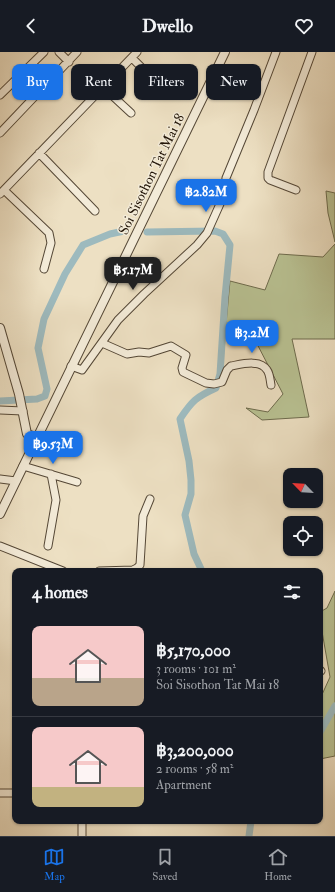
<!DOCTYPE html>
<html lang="en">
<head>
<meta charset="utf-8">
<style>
	body { margin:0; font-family:"IM FELL Double Pica",serif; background:#20242c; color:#f1f3f6; height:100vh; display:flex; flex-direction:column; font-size:15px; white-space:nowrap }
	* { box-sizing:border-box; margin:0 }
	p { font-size:13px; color:#9ea1a6 }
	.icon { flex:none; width:22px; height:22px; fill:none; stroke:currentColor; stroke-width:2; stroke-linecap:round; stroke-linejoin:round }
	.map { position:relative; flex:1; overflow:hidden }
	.details { position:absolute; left:12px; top:516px; width:311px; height:256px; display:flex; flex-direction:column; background:#171b24; border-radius:8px; box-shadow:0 1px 3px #0004 }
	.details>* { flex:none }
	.hud { position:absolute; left:12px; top:12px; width:311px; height:36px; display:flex; gap:8px }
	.needle { width:26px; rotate:295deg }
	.controls { position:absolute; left:283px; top:416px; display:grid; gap:8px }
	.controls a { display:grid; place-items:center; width:40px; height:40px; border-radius:8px; background:#171b24; box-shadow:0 1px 3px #0004; font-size:20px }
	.price { position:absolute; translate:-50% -34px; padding:0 9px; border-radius:8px; background:#1a73e8; color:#fff; font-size:13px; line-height:26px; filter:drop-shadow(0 1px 2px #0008) }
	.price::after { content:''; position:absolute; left:50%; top:24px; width:12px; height:9px; margin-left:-6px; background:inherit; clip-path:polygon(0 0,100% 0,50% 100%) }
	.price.current { background:#222; color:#fff }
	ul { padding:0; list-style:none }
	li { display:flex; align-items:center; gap:12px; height:100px; padding:0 20px }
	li+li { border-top:1px solid #363941 }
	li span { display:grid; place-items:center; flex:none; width:112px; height:80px; border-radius:8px; color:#555 }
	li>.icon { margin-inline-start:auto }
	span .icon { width:48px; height:48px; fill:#fffc; stroke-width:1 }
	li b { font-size:17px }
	h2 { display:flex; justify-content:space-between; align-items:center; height:48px; padding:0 20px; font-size:17px }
	.chip { padding:0 14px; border-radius:8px; background:#171b24; box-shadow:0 1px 3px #0004; font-size:14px; line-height:36px }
	.chip.current { background:#1a73e8; color:#fff }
	header { display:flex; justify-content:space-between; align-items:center; height:52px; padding:0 20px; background:#171b24; font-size:18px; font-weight:800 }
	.tabs { display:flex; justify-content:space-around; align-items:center; height:56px; border-top:1px solid #363941; background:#171b24; font-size:11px; color:#9ea1a6 }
	.tabs a { display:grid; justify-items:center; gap:2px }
	.tabs .current { color:#1a73e8 }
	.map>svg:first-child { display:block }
	.green { fill:#b9c293; stroke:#6d6b4d }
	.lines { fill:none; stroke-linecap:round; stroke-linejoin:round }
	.canal { stroke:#9dbabe; stroke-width:7 }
	.minor-casing { stroke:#544736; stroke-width:9 }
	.tertiary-casing { stroke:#544736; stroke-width:10 }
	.minor { stroke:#f3ebd8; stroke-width:7 }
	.tertiary { stroke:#f3ebd8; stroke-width:8 }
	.labels { text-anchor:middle; stroke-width:3; stroke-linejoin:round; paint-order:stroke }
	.street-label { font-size:14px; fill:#211407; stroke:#f3ebd8 }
</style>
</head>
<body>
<header><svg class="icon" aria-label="back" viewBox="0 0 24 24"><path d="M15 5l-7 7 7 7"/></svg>Dwello<svg class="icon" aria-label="heart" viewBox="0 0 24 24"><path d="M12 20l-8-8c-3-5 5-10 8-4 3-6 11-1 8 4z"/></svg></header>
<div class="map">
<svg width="335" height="784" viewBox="0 0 335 784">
	<rect width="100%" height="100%" fill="#ede0c3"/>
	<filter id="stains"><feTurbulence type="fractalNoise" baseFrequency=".005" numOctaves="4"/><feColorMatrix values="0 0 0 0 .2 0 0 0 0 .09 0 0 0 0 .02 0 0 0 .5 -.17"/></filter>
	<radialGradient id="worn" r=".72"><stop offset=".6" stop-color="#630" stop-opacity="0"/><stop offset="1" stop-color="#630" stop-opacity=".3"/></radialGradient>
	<path class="green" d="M 326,139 L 335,141 L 335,190 L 328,161 Z
		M 335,192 L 335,287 L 292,287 L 309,365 L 262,368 L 246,356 L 268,360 L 283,342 L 255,288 L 225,283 L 230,229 L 265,238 L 279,202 L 323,205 Z
		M 335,539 L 335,704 L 320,707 L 320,647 L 330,625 L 320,568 L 320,560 L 327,556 Z"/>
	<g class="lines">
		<path class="canal" d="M 147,180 L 215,179 L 223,182 L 230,193 L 225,245 L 220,322 L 216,336 C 196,345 192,349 180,367 L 189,409 L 191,428 L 191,442 L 185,463 L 194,502 L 202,519
			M 0,349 L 37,347 L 45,344 L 47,337 L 38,296 L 44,267 L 65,222 L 83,193 L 110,182 L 124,179
			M 320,680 L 335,654
			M 249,784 L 251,769"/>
		<g class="minor-casing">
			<path id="minor" d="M 59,0 L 69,10
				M 132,6 L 153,27
				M 103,35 L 131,61
				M 0,43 L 44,0
				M 0,81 L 77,0
				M 39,101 L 95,159
				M 4,138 L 49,181 L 51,191 L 44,217
				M 296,138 L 270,128 L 268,126 L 268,120 L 312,0
				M 0,142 L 137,0
				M 102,291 L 127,302 L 139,300 L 149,301 L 171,294 L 186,303 L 182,316 L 183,320 L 206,331 L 214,332 L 222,330 L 227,318 L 231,314 C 242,312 260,307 267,318 C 270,322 270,328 271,333
				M 71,314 L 82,318 L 118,268 L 144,242 L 197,193 L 207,181 L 224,143 L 226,126 L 254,58 L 276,0
				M 0,358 L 23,359
				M 23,414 L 77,430
				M 0,427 L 16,429
				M 0,494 L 63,519
				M 48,494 L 56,448 L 51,422
				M 99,519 L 133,518 L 137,516 L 140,513 L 143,464 L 150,447
				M 320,618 L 321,619
				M 0,741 L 15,741
				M 82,784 L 82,769"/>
		</g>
		<g class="tertiary-casing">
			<path id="tertiary" d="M 0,276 L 19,342 L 27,382 L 37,386
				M 0,462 L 225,0"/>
		</g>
		<use href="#minor" class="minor"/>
		<use href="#tertiary" class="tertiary"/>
	</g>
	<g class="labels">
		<g class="street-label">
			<text transform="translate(151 122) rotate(-64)" y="5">Soi Sisothon Tat Mai 18</text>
		</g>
	</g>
	<rect width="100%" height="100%" filter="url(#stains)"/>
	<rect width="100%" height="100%" fill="url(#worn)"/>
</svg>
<div class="controls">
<a><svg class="needle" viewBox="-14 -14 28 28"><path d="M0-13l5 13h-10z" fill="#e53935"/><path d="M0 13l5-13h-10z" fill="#9ea1a6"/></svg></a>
<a><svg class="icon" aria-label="locate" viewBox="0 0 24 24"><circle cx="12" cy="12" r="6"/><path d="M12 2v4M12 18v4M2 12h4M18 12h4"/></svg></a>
</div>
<b class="price" style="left:206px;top:161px">฿2.82M</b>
<b class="price current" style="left:133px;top:239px">฿5.17M</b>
<b class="price" style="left:252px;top:302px">฿3.2M</b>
<b class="price" style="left:53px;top:413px">฿9.53M</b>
<div class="hud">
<a class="chip current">Buy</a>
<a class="chip">Rent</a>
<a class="chip">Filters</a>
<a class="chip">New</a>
</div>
<section class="details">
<h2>4 homes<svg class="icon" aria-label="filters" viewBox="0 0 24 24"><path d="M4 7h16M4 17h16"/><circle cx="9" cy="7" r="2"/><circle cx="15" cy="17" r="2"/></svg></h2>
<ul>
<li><span style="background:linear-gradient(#f6c9c9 65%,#b9a48a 0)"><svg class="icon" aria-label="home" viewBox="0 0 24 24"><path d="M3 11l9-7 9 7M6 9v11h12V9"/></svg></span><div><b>฿5,170,000</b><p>3 rooms · 101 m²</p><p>Soi Sisothon Tat Mai 18</p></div></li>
<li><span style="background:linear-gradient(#f6c9c9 75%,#c2b280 0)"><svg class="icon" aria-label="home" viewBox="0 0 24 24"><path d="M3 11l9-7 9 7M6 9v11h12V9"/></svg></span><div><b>฿3,200,000</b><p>2 rooms · 58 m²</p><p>Apartment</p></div></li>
</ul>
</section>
</div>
<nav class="tabs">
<a class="current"><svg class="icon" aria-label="map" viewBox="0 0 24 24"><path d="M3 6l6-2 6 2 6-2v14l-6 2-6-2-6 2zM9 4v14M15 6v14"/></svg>Map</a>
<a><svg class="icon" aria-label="saved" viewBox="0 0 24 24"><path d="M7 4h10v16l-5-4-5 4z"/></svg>Saved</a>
<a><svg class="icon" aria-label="home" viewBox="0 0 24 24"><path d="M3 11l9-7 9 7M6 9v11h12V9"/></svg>Home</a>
</nav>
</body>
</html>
